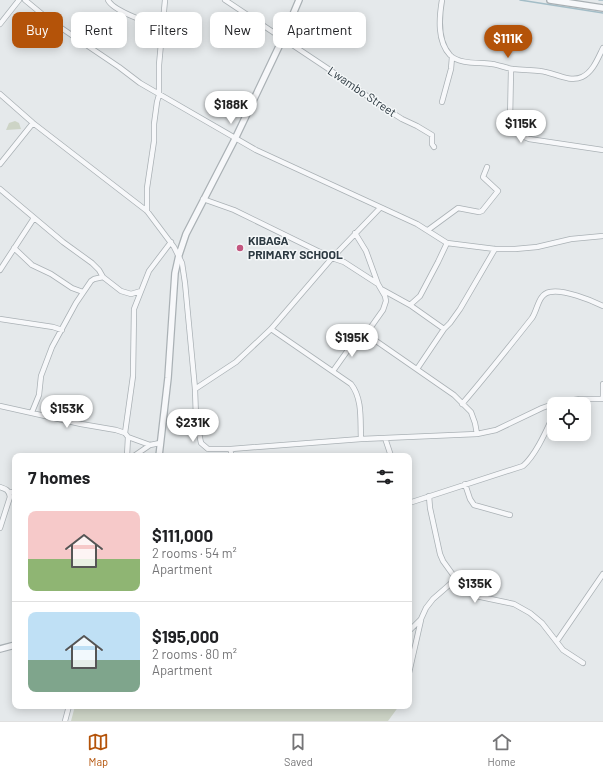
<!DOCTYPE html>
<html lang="en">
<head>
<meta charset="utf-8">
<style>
	body { margin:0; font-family:Barlow,sans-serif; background:#f2f2f2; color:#202124; height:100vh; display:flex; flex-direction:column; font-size:15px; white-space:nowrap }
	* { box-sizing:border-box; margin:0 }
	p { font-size:13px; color:#757577 }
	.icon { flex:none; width:22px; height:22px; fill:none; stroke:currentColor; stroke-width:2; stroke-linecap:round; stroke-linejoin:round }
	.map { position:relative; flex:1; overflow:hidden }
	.sheet { position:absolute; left:12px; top:453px; width:400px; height:256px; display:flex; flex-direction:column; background:#fff; border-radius:8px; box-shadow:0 2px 10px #0003 }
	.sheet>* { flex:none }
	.guide { position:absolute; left:12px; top:12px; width:400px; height:36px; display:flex; gap:8px }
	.fabs { position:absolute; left:547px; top:397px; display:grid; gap:8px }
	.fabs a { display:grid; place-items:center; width:44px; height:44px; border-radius:8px; background:#fff; box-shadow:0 2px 10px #0003; font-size:20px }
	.price { position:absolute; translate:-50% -34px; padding:0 9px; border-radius:14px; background:#fff; color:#222; font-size:13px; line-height:26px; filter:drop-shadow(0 1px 2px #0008) }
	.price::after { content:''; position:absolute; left:50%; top:24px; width:12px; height:9px; margin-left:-6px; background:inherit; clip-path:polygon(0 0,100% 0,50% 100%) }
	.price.active { background:#b45309; color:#fff }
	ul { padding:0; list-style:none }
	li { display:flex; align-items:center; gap:12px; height:100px; padding:0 16px }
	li+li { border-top:1px solid #e0e0e0 }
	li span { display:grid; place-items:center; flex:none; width:112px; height:80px; border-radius:8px; color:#555 }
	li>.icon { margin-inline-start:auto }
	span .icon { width:48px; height:48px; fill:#fffc; stroke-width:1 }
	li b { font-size:17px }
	h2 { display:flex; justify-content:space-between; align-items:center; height:48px; padding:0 16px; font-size:17px }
	.pill { padding:0 14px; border-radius:8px; background:#fff; box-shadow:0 2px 10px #0003; font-size:14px; line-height:36px }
	.pill.active { background:#b45309; color:#fff }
	.tab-bar { display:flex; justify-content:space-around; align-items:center; height:56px; border-top:1px solid #e0e0e0; background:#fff; font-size:11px; color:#757577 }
	.tab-bar a { display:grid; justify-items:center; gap:2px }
	.tab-bar .active { color:#b45309 }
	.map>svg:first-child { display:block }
	.green { fill:#cdd4c6 }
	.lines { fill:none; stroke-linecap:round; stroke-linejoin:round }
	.stream { stroke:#a3bdc7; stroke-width:1.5 }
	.minor-casing { stroke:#aab1b5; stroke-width:6 }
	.tertiary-casing { stroke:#aab1b5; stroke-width:8 }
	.minor { stroke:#f7f8fa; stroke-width:4.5 }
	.tertiary { stroke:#f7f8fa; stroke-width:5.5 }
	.poi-dot { fill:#c3567f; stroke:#f4f7f8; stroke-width:1.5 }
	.labels { text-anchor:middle; stroke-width:3; stroke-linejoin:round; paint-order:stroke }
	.street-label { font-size:12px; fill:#2d3a42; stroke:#f4f7f8 }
	.poi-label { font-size:12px; font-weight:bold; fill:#2d3a42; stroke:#f4f7f8; text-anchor:start }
</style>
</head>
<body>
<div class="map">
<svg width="603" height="721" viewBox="0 0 603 721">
	<rect width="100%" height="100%" fill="#e5e9eb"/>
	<path class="green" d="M 15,121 L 19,123 L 21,129 L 6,130 L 9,123 Z
		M 75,706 L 399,706 L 388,721 L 71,721 Z"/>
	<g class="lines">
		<path class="stream" d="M 520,0 L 603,13
			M 599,0 L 603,0"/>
		<g class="minor-casing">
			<path id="minor" d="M 25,0 L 48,19 L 119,67 L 140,83 L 256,150 L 417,224 L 447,243 L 495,249 L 515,249 L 537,247 L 571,239 L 603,236
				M 108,0 C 113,11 151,24 163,27
				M 225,0 L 330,70 L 380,105 L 402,119 L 417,126 L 432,135 L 432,144 L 434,147
				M 442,0 C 439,18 437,41 450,55 C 460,65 480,62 492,64 C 499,65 506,68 513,69 C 522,70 531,70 540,71 C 553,72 569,83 582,77 C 593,72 598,58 603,48
				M 0,24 L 19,0
				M 511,69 L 510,121 C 515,132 519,135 529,139 L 603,150
				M 0,94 L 33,123 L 147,211 L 174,247 L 182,263 L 185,283 L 195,389 L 196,418 L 201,443 L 208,449 L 231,449 L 361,439 L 477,434 L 496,430 L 542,408 L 556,403 L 580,399 L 603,399
				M 442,102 L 451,69 L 452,57
				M 0,164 L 33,123
				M 0,189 L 63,242 L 92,263 L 99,270 L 103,277 L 121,291 L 131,294 L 141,291
				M 203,199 L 234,210 L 332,258 L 344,262 L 378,284 L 385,296 L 386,301 L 383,310 L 366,334 L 348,350 L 333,371
				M 147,211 L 147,188 L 154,141 L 154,124 L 157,102 L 159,95 L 159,65 L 165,0
				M 428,230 L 458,208 L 479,212 L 482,211 L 498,191 L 483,177 L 487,167
				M 355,233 L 366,251 L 378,284
				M 14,248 L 32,265 L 51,274 L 72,288 L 83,292
				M 0,270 L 34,218
				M 381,289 L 410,305 L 444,329
				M 410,305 L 420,296 L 438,262 L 447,243
				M 0,319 L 53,327 L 62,330
				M 271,329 L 351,384 C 363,399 360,422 361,439
				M 366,334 L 454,395 L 471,412 L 475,423 L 477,434
				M 417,369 L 444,329 L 450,323 L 460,309 L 495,249
				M 195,389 L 236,362 L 271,329 L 332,258 L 380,208
				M 603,399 L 603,384
				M 462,404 C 486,376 509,347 532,318 C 538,309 538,294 550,292 C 563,289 591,300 603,306
				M 0,406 L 81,424 L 116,430 L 125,433 L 128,437 L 127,456
				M 32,412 L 39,395 L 41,376 L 52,347 L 76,303 L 91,281 L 94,279 L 103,277
				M 125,433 L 133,376 L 134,309 L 149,271 L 171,242
				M 128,437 L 150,445 L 160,443
				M 385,438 L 391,456
				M 134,456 L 150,445
				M 231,456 L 231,449
				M 465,484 L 470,499 L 474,505 L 510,515
				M 0,487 C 6,489 9,490 10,497 L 0,528
				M 9,492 L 15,492
				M 429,496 L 430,508 L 440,554 L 443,561 L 456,579 L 469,592 L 476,596 L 514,604 L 530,613 L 542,623 L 563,650 L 583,663
				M 409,503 L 523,466 C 536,455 547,429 554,414
				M 409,631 L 421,619 L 426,608 L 433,599 L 456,579
				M 557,641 L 603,574
				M 409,673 L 421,620
				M 65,721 L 69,706"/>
		</g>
		<g class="tertiary-casing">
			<path id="tertiary" d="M 550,0 L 603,8
				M 159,456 L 168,378 L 175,273 L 179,255 L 186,234 L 235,139 L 283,38 L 299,0
				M 0,649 L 15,645"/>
		</g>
		<use href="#minor" class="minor"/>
		<use href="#tertiary" class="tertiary"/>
	</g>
	<circle class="poi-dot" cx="240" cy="248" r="4"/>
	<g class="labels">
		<g class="street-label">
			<text transform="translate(362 92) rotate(34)" y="4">Lwambo Street</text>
		</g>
		<g class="poi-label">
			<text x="248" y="245">KIBAGA<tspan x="248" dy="14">PRIMARY SCHOOL</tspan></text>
		</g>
	</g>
</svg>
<div class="fabs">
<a><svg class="icon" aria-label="locate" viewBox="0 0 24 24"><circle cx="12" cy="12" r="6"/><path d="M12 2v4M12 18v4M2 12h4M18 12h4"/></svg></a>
</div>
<b class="price active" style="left:508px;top:59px">$111K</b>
<b class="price" style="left:231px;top:125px">$188K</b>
<b class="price" style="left:521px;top:144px">$115K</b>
<b class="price" style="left:352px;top:358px">$195K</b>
<b class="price" style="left:67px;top:429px">$153K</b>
<b class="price" style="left:193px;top:443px">$231K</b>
<b class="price" style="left:475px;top:604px">$135K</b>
<div class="guide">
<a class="pill active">Buy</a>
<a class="pill">Rent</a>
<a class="pill">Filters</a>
<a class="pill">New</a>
<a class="pill">Apartment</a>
</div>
<section class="sheet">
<h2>7 homes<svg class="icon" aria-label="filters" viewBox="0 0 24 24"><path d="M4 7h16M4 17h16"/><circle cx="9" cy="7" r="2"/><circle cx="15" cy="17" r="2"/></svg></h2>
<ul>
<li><span style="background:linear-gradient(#f6c9c9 60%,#8fb573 0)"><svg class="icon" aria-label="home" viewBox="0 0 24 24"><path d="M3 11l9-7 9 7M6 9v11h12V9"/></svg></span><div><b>$111,000</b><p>2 rooms · 54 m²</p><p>Apartment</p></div></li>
<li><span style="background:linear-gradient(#bfe0f5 60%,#7fa58c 0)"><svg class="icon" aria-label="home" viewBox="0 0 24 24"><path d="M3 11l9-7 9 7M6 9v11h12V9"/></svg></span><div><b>$195,000</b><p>2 rooms · 80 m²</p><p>Apartment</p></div></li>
</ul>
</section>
</div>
<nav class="tab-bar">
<a class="active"><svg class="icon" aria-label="map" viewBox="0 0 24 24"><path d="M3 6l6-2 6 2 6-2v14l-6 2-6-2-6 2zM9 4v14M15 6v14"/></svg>Map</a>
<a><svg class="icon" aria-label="saved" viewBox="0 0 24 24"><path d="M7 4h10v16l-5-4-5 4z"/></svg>Saved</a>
<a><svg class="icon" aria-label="home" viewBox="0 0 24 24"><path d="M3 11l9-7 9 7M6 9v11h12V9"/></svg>Home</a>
</nav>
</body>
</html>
